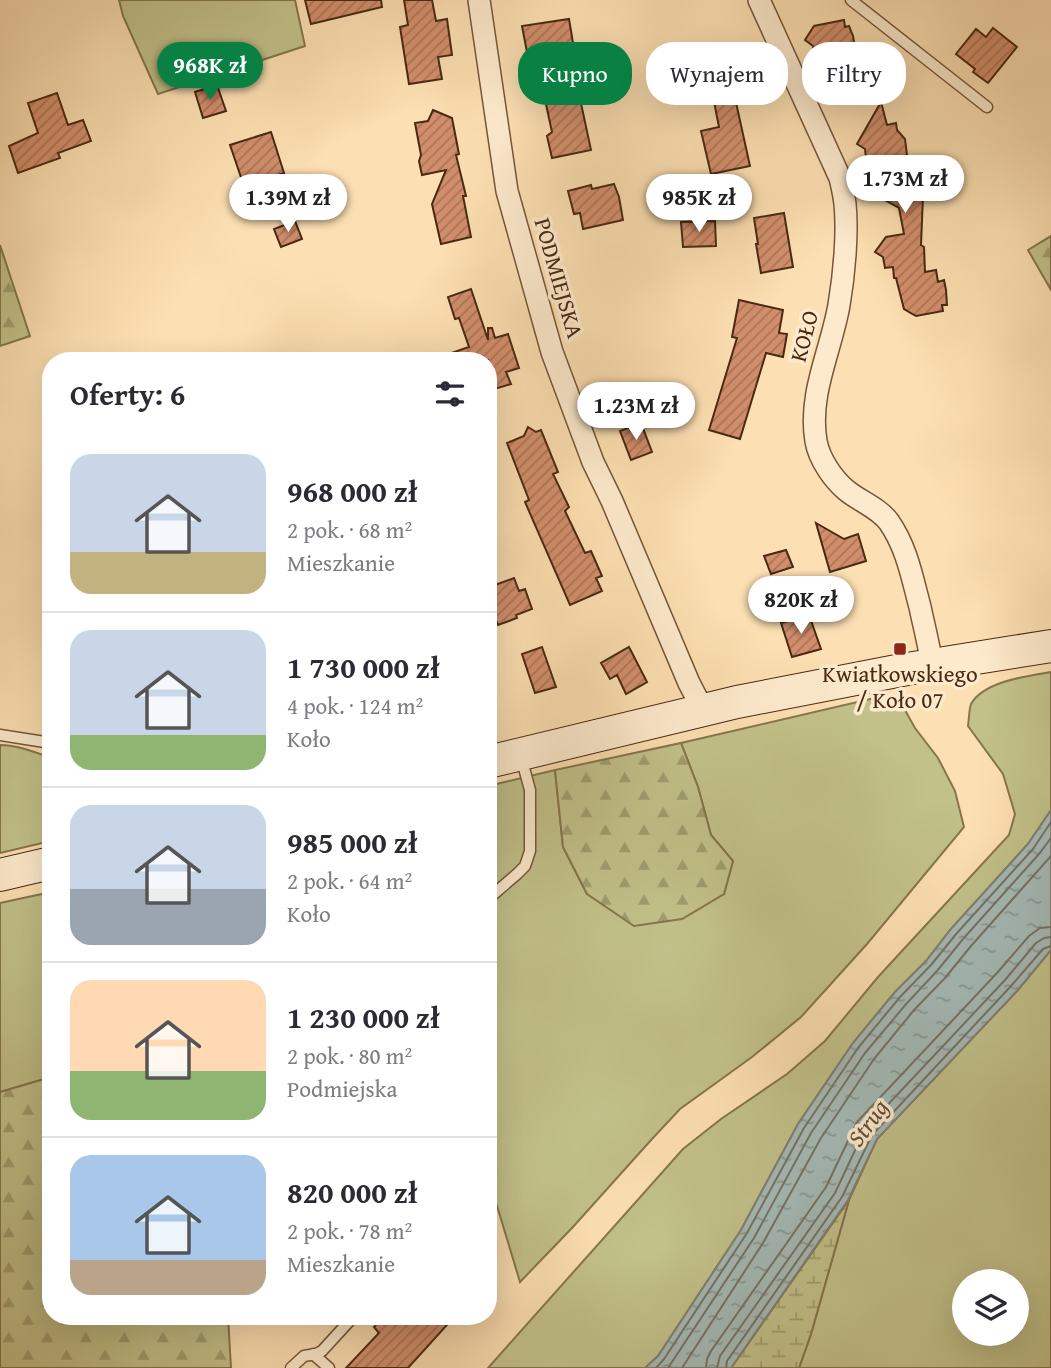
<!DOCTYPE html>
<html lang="pl">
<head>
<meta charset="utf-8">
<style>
	body { margin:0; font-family:"Gentium Book Plus",serif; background:#f2f2f3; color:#2b2b33; height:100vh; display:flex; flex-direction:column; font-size:26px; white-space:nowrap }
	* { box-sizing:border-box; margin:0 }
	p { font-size:23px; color:#7c7c81 }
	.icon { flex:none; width:38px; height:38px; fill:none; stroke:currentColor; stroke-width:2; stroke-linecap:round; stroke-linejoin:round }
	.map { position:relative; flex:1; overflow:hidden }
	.side { position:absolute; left:42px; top:352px; width:455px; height:973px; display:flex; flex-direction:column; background:#fff; border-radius:28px; box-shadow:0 7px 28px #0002 }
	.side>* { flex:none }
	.hud { position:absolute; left:518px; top:42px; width:427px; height:63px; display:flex; gap:14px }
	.buttons { position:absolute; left:952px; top:1269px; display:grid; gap:14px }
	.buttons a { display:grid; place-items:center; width:77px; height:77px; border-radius:50%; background:#fff; box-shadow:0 7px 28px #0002; font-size:35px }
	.price { position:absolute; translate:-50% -60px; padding:0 16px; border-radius:24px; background:#fff; color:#222; font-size:23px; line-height:46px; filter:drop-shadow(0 2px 4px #0008) }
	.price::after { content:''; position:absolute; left:50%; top:42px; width:21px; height:16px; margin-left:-10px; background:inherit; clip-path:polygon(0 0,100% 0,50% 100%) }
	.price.active { background:#0b8043; color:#fff }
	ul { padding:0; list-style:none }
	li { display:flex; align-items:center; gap:21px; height:175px; padding:0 28px }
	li+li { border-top:2px solid #e1e1e2 }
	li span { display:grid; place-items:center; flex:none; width:196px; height:140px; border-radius:21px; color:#555 }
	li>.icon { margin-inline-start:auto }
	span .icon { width:84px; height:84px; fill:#fffc; stroke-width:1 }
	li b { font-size:30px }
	h2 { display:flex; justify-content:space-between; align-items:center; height:84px; padding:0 28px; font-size:30px }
	.tag { padding:0 24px; border-radius:28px; background:#fff; box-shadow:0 7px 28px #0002; font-size:24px; line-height:63px }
	.tag.active { background:#0b8043; color:#fff }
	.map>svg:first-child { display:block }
	.green { fill:#c2c18a; stroke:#86754d; stroke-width:2; fill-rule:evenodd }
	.forest { fill:url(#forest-firs); stroke:#86754d; stroke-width:2 }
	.wetland { fill:url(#wetland-marsh); stroke:#86754d; stroke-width:2 }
	.water { fill:url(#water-ripples); stroke:#808074; stroke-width:2 }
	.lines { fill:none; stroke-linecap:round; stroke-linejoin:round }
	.shore { stroke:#767264; stroke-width:2 }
	.building { fill:url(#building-hatch); stroke:#492910; stroke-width:2 }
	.lane-casing { stroke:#765638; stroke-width:13 }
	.street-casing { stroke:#765638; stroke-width:24 }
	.secondary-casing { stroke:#492910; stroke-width:34 }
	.lane { stroke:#fdeacd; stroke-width:10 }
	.street { stroke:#fdeacd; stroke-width:21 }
	.secondary { stroke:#fdeacd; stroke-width:32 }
	.poi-dot { fill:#8f2418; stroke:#fdeacd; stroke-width:2.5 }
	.labels { text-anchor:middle; stroke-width:7; stroke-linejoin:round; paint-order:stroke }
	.street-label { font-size:23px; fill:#492910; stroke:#fdeacd }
	.poi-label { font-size:23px; fill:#492910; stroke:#fdeacd }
	.water-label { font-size:24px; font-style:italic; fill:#604d3a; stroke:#fdeacd }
</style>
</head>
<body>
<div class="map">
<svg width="1051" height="1368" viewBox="0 0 1051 1368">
	<defs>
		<pattern id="forest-firs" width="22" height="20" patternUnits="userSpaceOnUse" patternTransform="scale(1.75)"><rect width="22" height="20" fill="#c2c18a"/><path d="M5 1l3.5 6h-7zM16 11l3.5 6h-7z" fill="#a09d6f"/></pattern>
		<pattern id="wetland-marsh" width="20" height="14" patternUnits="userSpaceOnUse" patternTransform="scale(1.75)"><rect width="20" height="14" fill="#c2c18a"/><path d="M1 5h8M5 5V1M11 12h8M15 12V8" fill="none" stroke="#a09d6f"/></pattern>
		<pattern id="water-ripples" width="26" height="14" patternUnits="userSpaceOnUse" patternTransform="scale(1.75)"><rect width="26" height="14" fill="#a4bab7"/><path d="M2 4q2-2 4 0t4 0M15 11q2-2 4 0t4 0" fill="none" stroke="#889793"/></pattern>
		<pattern id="building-hatch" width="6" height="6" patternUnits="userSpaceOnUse" patternTransform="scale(1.75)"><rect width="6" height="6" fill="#d28e6c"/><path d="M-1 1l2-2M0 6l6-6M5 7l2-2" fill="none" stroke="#ac7457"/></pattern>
	</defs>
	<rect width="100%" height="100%" fill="#fcdfb2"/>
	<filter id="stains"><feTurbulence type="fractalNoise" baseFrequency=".00286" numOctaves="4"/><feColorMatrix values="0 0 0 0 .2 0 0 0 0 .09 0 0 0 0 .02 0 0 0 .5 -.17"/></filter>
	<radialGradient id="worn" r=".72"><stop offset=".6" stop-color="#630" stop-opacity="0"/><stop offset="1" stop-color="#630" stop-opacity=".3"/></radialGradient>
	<path class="green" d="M 119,0 L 295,0 L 305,46 L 158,94 L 123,16 Z
		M 1051,672 L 1051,810 L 1028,844 L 951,929 L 926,961 L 895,992 L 853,1043 L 798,1124 L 741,1230 L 658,1356 L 645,1368 L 488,1368 L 683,1149 L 721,1119 L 787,1074 L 825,1041 L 878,977 L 1009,835 L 1015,814 L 1003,774 L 968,726 C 969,719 969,710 971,704 C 984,681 1028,676 1051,672 Z
		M 883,696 L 901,703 L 915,728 L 938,758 L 955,791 L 964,827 L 867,944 L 801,1017 L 752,1057 L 680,1109 L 652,1139 L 572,1228 L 520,1282 L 488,1176 L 488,786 L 555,770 L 563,847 L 587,894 L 724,894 L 733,861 L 711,835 L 698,787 L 681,743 Z
		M 0,745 C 17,745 35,752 51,758 L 51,841 L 0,853 Z
		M 51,892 L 51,1077 L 0,1092 L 0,903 Z
		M 1051,950 L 1051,1368 L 799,1368 L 811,1334 L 849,1200 L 877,1139 L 1017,991 ZM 964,1281 L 1017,1281 L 1017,1334 L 964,1334 Z"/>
	<path class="forest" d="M 1051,236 L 1051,290 L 1028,250 Z
		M 0,245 L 30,336 L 0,346 Z
		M 681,743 L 698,787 L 711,835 L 733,861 L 724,894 L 682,919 L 634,926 L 587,894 L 563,847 L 555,770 Z
		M 51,1077 L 51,1316 L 228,1316 L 231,1368 L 0,1368 L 0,1092 Z"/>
	<path class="wetland" d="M 849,1200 L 811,1334 L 799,1368 L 731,1368 Z"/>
	<path class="water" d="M 1051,810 L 1051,950 L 1017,991 L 877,1139 L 848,1200 L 731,1368 L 645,1368 L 658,1356 L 741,1230 L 798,1124 L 853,1043 L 895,992 L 926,961 L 951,929 L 1028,844 Z"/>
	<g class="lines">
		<path class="shore" d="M 656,1368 L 664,1359 L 747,1233 L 804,1128 L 858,1048 L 900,997 L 931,965 L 957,933 L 1033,849 L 1051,822
			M 668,1368 L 754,1238 L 811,1133 L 865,1053 L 907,1003 L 937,971 L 963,939 L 1039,854 L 1051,838
			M 682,1368 L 763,1243 L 821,1138 L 874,1059 L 914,1010 L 945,978 L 971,946 L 1051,856
			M 706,1368 L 707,1359 L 711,1351 L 826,1187 L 857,1122 L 997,973 L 1029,936 L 1040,928 L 1051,927
			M 717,1368 L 720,1356 L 835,1193 L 865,1129 L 1005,980 L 1036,943 L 1044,938 L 1051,937
			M 726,1368 L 727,1361 L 842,1197 L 872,1135 L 1011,986 L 1043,949 L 1051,946"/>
	</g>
	<path class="building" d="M 305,0 L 381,0 L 382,7 L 311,24 Z
		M 404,0 L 432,0 L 436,21 L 447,19 L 452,55 L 438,57 L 442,79 L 409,84 L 400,27 L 408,25 Z
		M 569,19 L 573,43 L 527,52 L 522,26 Z
		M 844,20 L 845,27 L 849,26 L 853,36 L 857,60 L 866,58 L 867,70 L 883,68 L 886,88 L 877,90 L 878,92 L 845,104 L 833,96 L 828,65 L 824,66 L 822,55 L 815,56 L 813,46 L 805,40 L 814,26 Z
		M 993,28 L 1017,47 L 988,83 L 973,72 L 975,69 L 956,54 L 976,29 L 986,37 Z
		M 735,48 L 737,56 L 745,54 L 750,79 L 742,80 L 745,96 L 735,98 L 750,166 L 711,174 L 701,131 L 719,127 L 709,76 L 703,77 L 699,55 Z
		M 217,85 L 226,111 L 203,118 L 195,92 Z
		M 562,91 L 564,98 L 579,94 L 591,150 L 552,158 L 547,136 L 552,132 L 544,95 Z
		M 57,93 L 68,125 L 83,120 L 91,141 L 58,153 L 60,158 L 18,173 L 9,146 L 38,133 L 28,103 Z
		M 881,102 L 887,125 L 896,123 L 897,130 L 905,139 L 908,163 L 918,161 L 920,173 L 956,168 L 936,184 L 940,193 L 923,196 L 921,245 L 924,247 L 925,272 L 936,270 L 938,282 L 944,280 L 946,290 L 947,305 L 942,305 L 943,311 L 916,316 L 904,309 L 896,278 L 894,278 L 893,267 L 885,268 L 883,257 L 875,252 L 886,237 L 904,234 L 899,208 L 885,200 L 880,168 L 876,169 L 874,157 L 866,159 L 865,149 L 857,144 Z
		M 433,110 L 452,118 L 459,154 L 456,155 L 466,196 L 463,196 L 471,237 L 441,244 L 432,204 L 446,170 L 422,175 L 419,161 L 421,155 L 415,123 L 428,121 Z
		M 271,132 L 284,173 L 244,186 L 230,145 Z
		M 614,184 L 619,197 L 623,220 L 583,229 L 580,213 L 574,214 L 568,191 L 591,185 L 592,189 Z
		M 784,213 L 793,267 L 761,273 L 756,244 L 758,244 L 754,218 Z
		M 295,221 L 302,239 L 281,247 L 274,229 Z
		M 715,221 L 716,246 L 683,247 L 681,222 Z
		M 471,289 L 488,340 L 488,328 L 492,328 L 495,338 L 508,334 L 519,368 L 506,372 L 511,384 L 488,391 L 488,360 L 440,360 L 440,357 L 469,347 L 459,318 L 455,319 L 448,297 Z
		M 739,300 L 783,310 L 779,333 L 787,334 L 783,357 L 766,353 L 740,439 L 709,430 L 737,338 L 732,337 Z
		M 641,423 L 652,452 L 631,460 L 620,431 Z
		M 528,427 L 536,432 L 541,430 L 558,472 L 553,474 L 569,507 L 565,511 L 585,553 L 591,551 L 602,576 L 596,578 L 602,591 L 570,605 L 525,502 L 529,500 L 507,443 L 524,436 Z
		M 816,523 L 844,539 L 858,534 L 866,561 L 830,572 Z
		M 786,550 L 793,567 L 771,574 L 764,556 Z
		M 514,578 L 519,591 L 525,589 L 532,609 L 516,615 L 517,618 L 498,625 L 488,598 L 488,589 L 495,587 L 495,585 Z
		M 809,615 L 821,649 L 792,657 L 781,623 Z
		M 542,647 L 556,687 L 535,693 L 522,654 Z
		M 629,647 L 647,682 L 626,694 L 617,675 L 610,679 L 601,663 Z
		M 384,1316 L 455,1316 L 408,1368 L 346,1368 L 379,1333 L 374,1327 Z"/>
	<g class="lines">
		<g class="lane-casing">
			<path id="lane" d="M 851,0 L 987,107
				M 0,735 L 51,743
				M 488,899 L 517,874 L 525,866 L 530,851 L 530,790 L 521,757
				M 313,1354 L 329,1368
				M 291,1368 L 304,1356 L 316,1354 L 322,1351 L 354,1316"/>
		</g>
		<g class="street-casing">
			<path id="street" d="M 479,0 L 507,191 L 552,352 L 593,462 L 612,501 L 689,683 L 703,710
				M 759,0 L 840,178 C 842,186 844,195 845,204 C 848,233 844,276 839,305 C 831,351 808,394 816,441 C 819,459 833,479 846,490 C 859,501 879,508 889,522 C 907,548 912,577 920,607 C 924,626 929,645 932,665"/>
		</g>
		<g class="secondary-casing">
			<path id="secondary" d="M 488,762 L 737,702 L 907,669 L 1051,646
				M 0,875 L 51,863"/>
		</g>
		<use href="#lane" class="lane"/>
		<use href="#street" class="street"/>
		<use href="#secondary" class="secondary"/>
	</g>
	<rect class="poi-dot" x="893" y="642" width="14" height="14" rx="3.5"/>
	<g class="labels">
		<g class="street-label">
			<text transform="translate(559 278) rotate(74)" y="8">PODMIEJSKA</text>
			<text transform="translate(804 336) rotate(-75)" y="8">KOŁO</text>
		</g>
		<g class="poi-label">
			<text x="900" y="682">Kwiatkowskiego<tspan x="900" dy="26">/ Koło 07</tspan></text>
		</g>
		<g class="water-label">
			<text transform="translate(868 1123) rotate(-54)" y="8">Strug</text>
		</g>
	</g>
	<rect width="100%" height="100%" filter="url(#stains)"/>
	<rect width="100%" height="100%" fill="url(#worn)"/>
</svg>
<div class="buttons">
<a><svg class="icon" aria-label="layers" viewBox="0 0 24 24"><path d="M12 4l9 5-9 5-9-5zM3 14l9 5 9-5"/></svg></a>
</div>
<b class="price active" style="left:210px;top:102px">968K zł</b>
<b class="price" style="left:905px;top:215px">1.73M zł</b>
<b class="price" style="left:288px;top:234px">1.39M zł</b>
<b class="price" style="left:699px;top:234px">985K zł</b>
<b class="price" style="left:636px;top:442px">1.23M zł</b>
<b class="price" style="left:801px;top:636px">820K zł</b>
<div class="hud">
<a class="tag active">Kupno</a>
<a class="tag">Wynajem</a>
<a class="tag">Filtry</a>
</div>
<section class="side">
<h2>Oferty: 6<svg class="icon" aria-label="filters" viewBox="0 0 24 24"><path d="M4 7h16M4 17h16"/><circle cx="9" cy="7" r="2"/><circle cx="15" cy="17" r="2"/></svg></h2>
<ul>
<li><span style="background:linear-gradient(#c9d6e8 70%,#c2b280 0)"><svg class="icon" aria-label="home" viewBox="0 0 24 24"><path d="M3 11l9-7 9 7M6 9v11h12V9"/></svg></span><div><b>968 000 zł</b><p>2 pok. · 68 m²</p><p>Mieszkanie</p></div></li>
<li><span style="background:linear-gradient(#c9d6e8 75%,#8fb573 0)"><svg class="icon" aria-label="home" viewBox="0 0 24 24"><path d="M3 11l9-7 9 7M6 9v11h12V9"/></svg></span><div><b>1 730 000 zł</b><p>4 pok. · 124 m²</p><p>Koło</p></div></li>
<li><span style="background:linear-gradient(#c9d6e8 60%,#9aa5b1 0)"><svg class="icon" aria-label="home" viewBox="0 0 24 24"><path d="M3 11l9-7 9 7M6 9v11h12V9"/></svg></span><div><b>985 000 zł</b><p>2 pok. · 64 m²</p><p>Koło</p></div></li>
<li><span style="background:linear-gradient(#ffd9b3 65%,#8fb573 0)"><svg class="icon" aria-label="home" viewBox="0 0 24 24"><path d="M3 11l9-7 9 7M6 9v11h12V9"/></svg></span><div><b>1 230 000 zł</b><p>2 pok. · 80 m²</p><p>Podmiejska</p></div></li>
<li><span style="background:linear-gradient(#a9c7e8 75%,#b9a48a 0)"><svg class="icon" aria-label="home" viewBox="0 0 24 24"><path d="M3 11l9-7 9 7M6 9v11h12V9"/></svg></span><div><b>820 000 zł</b><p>2 pok. · 78 m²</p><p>Mieszkanie</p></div></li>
</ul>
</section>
</div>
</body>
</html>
